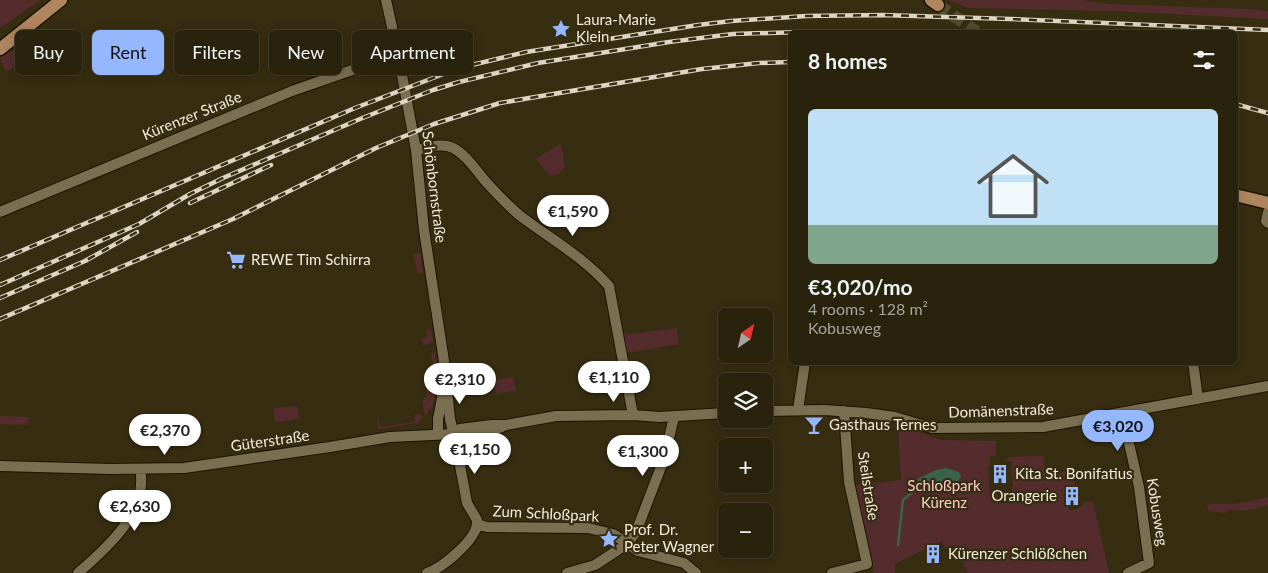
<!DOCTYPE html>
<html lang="en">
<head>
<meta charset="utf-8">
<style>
	body { margin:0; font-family:Lato,sans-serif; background:#312a16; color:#f1f3f6; height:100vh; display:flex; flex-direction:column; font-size:19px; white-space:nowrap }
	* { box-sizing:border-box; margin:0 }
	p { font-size:16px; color:#a5a49d }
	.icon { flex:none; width:28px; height:28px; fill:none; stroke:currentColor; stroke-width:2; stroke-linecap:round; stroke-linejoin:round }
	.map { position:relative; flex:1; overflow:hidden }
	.panel { position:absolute; left:788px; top:30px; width:450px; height:335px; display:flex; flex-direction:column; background:#29220d; border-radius:8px; box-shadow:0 2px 12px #0003,0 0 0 1px #453f2e }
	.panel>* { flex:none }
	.top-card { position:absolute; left:15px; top:30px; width:475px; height:45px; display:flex; gap:10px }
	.needle { width:32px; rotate:34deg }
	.buttons { position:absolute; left:718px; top:308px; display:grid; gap:10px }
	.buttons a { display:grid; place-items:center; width:55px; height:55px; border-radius:8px; background:#29220d; box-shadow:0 2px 12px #0003,0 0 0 1px #453f2e; font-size:25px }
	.price { position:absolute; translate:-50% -42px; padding:0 11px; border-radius:18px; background:#fff; color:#222; font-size:16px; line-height:32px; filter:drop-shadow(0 1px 2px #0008) }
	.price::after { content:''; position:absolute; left:50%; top:30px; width:15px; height:11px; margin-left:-8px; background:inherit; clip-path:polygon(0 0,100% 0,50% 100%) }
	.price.current { background:#94b7fd; color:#111 }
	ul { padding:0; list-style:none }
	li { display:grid; align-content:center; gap:10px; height:265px; padding:0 20px }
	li+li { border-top:1px solid #453f2e }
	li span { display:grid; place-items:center; height:155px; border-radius:8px; color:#555 }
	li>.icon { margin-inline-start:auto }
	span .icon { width:90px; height:90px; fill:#fffc; stroke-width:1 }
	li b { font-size:21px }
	h2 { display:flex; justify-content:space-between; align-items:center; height:60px; padding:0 20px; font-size:21px }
	.pill { padding:0 18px; border-radius:8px; background:#29220d; box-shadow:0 2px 12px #0003,0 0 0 1px #453f2e; font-size:18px; line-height:45px }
	.pill.current { background:#94b7fd; color:#111 }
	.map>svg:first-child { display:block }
	.green { fill:#542c2d }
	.water { fill:#38634c }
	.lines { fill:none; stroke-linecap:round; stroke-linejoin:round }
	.stream { stroke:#38634c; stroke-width:2.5 }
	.major-tunnel { stroke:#534a2f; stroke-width:12; stroke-dasharray:12 6; stroke-linecap:butt }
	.minor-casing { stroke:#1e1500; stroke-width:12 }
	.major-casing { stroke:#1e1500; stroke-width:15 }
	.minor { stroke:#7b6f52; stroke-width:10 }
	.major { stroke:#af855f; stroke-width:12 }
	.rail-casing { stroke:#ddd6c5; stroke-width:4.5 }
	.rail { stroke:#372d11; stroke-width:2.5; stroke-dasharray:8; stroke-linecap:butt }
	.labels { text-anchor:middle; stroke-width:4.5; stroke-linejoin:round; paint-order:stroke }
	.poi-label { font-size:15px; fill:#f1ebdb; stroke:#372d11; text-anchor:start }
	.street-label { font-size:15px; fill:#f1ebdb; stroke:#372d11 }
	.park-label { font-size:15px; fill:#fbcac9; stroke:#372d11 }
</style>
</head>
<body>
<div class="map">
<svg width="1268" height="573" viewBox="0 0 1268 573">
	<rect width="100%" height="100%" fill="#372d11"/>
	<path class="green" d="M 0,0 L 40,0 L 0,28 Z
		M 949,0 L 1080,0 L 1109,4 L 1248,9 L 1268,11 L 1268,19 L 1112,11 L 968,8 Z
		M 27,41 L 36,59 L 6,71 L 0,58 Z
		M 561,143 L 565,167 L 558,175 L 550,176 L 536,159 Z
		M 420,253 L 423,272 L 418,274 L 413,254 Z
		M 677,328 L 679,344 L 625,353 L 622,335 Z
		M 431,329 L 433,342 L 423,346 L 422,339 L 428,336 L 426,330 Z
		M 431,353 L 435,353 C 437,373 440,401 425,416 L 422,400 L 427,397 L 426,389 L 429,389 L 427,368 L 434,367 Z
		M 513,377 L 516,390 L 496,394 L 493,380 Z
		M 297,406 L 299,419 L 275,422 L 273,408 Z
		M 421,414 L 422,419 L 418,423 L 378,429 L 377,421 L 379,421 L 380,427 L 415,422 L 414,415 Z
		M 0,416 L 28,417 L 27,425 L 0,424 Z
		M 898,425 L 941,440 L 996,441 L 996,456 L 990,456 L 990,467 L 988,467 L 989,492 L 997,492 L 997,503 L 1015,502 L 1015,492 L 1012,492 L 1012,487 L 1013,487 L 1013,477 L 1011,476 L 1012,461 L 1007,461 L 1008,457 L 1043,456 L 1046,476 L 1072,470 L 1076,489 L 1066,491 L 1069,510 L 1078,509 L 1078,507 L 1083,506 L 1082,503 L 1093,501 L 1109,573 L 968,573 L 955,545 L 945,548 L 942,541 L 895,564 L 895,573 L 874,573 L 869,559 L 855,485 L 901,480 Z
		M 1268,497 L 1268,505 C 1255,510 1243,512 1229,510 L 1225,513 L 1208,511 L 1207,504 L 1235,504 Z"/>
	<path class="water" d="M 946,468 L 959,472 L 961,477 C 954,492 934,488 921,485 L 917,479 L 936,470 Z"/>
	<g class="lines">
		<path class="stream" d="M 898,545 L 903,500 L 921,485"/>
		<path class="major-tunnel" d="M 938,5 L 977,32"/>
		<g class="minor-casing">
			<path id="minor" d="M 386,0 L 398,54 L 416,150 L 424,230 L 444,361 L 450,419 L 456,444 L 467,503 L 477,520 L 477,524 L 487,527 L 588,528 L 613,534 L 638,551 L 684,563 L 696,573
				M 416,150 C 427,148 442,142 453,148 C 467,155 477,172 487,183 C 498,195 510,208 523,218 C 553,240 584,258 609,286 L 633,415
				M 0,212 L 292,91 L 398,54
				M 1268,212 L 1266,221 L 1268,223
				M 1193,362 L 1198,399
				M 798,410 L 805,362
				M 764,411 L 824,410 L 866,413 L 895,417 L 932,428 L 1043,427 L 1268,386
				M 1122,413 L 1139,487 L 1149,563 L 1128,573
				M 438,434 L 438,419 L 443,393
				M 453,434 L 460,429 L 492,425 L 506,425 L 556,416 L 633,415 L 659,417 L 726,413
				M 0,466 L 110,469 L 184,468 L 330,447 L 390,437 L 453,434 L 467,438 L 484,435 L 506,425
				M 78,573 C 107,548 149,511 140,469
				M 427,573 C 442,568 475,541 477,524
				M 567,573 L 595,565 L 627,544 L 636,532 L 664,459 L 674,417
				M 832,573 L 867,564 L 849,482 L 844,411"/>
		</g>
		<g class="major-casing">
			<path id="major" d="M 931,0 L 938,5
				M 0,49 L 61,0
				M 1235,195 L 1268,203"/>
		</g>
		<use href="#minor" class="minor"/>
		<use href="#major" class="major"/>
		<g class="rail-casing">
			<path id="rail" d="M 1235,104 L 1268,113
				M 190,203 L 271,165
				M 0,260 L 355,108 L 459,68 L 526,52 L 698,25 L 731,21 L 806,16 L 883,15 L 1010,19 L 1268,30
				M 0,285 L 139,224 L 190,194 L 223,178 L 360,119 L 433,90 L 459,82 L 538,63 L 669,42 L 733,34 L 802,32
				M 0,298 L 85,261 L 137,232
				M 0,319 L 233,219 L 376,148 L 434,124 L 500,103 L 702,69 L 759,63 L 790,62"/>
		</g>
		<use href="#rail" class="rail"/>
	</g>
	<defs>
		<g id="sight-bare" transform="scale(1.5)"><path d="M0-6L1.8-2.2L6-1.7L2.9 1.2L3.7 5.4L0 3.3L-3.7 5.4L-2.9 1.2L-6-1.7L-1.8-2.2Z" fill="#94b7fd" stroke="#372d11" stroke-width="2.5" paint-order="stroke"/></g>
		<g id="supermarket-bare" transform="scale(1.5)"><path d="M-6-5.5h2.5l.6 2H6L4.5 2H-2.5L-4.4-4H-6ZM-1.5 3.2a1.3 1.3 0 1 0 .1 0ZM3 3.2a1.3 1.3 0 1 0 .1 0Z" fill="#94b7fd" stroke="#372d11" stroke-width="2.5" paint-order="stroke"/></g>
		<g id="bar-bare" transform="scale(1.5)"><path d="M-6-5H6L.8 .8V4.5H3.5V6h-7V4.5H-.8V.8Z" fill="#94b7fd" stroke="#372d11" stroke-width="2.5" paint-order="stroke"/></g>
		<g id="building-bare" transform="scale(1.5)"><path d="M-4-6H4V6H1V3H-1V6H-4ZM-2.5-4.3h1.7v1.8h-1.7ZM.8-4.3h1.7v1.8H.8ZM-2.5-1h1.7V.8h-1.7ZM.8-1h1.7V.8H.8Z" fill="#94b7fd" stroke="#372d11" stroke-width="2.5" paint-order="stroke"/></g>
	</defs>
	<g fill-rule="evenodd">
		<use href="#sight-bare" x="561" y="29"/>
		<use href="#supermarket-bare" x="236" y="260"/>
		<use href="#bar-bare" x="814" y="425"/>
		<use href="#building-bare" x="1000" y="474"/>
		<use href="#building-bare" x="1072" y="496"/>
		<use href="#sight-bare" x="609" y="539"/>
		<use href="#building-bare" x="933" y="554"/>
	</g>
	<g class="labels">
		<g class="poi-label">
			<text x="576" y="25">Laura-Marie<tspan x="576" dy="17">Klein</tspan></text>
			<text x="251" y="265">REWE Tim Schirra</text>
			<text x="829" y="430">Gasthaus Ternes</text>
			<text x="1015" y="479">Kita St. Bonifatius</text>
			<text x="1057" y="501" text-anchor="end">Orangerie</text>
			<text x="624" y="535">Prof. Dr.<tspan x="624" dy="17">Peter Wagner</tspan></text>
			<text x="948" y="559">Kürenzer Schlößchen</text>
		</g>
		<g class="street-label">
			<text transform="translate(192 116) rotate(-22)" y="5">Kürenzer Straße</text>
			<text transform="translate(434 187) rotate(83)" y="5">Schönbornstraße</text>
			<text transform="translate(1001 411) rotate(-2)" y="5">Domänenstraße</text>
			<text transform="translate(270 441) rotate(-8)" y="5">Güterstraße</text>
			<text transform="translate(868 486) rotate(81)" y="5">Steilstraße</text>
			<text transform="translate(1157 512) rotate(81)" y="5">Kobusweg</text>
			<text transform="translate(546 514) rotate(3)" y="5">Zum Schloßpark</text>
		</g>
		<g class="park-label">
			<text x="944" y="491">Schloßpark<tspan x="944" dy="17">Kürenz</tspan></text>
		</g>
	</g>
</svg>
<div class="buttons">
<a><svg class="needle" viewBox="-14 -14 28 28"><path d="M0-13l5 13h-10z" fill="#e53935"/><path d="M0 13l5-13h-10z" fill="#a5a49d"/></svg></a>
<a><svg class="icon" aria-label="layers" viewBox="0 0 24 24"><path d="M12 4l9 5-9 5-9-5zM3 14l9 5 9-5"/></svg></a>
<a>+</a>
<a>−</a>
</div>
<b class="price" style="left:573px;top:237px">€1,590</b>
<b class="price" style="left:614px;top:403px">€1,110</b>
<b class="price" style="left:460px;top:405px">€2,310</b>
<b class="price current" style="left:1118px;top:452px">€3,020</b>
<b class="price" style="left:165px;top:456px">€2,370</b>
<b class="price" style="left:475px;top:475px">€1,150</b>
<b class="price" style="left:643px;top:477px">€1,300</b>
<b class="price" style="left:135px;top:532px">€2,630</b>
<div class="top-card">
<a class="pill">Buy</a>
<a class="pill current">Rent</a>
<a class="pill">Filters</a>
<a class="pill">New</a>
<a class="pill">Apartment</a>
</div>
<section class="panel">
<h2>8 homes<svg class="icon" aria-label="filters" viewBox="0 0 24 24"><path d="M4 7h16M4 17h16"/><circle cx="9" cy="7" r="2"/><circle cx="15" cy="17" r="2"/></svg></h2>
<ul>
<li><span style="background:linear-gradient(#bfe0f5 75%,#7fa58c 0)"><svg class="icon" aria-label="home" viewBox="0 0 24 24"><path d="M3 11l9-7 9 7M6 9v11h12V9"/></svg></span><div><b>€3,020/mo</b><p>4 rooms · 128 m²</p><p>Kobusweg</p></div></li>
</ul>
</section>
</div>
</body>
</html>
